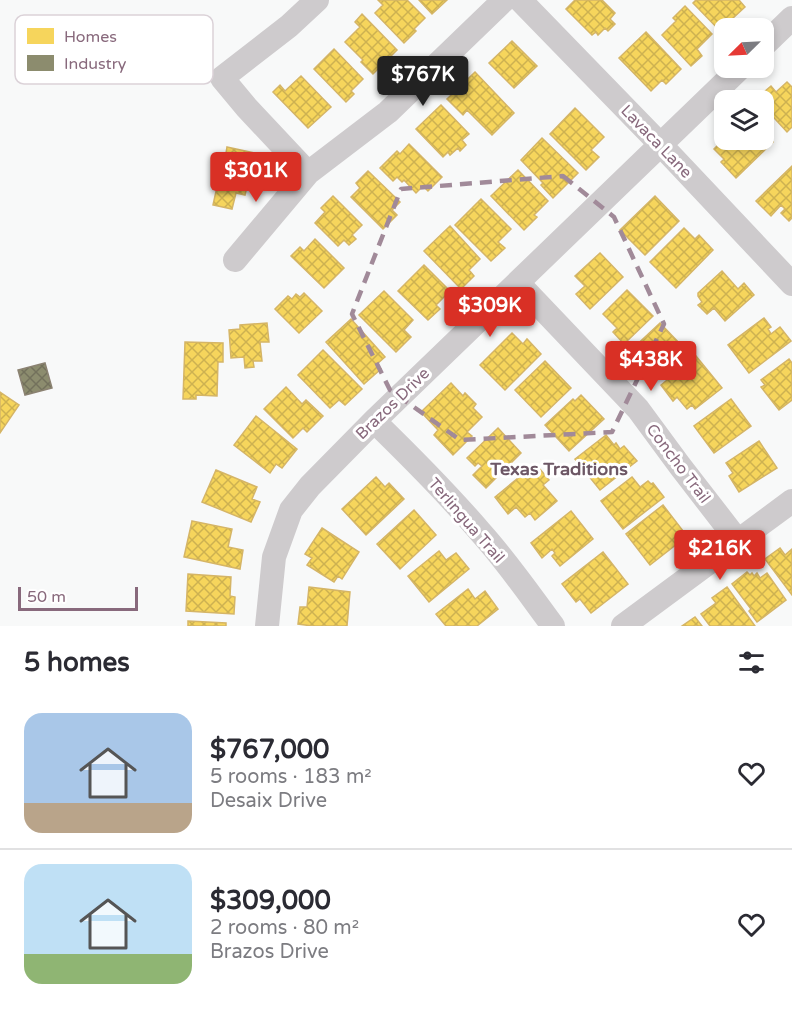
<!DOCTYPE html>
<html lang="en">
<head>
<meta charset="utf-8">
<style>
	body { margin:0; font-family:"Varela Round",sans-serif; background:#f7f7f7; color:#2b2b33; height:100vh; display:flex; flex-direction:column; font-size:22px; white-space:nowrap }
	* { box-sizing:border-box; margin:0 }
	p { font-size:20px; color:#7c7c81 }
	.icon { flex:none; width:33px; height:33px; fill:none; stroke:currentColor; stroke-width:2; stroke-linecap:round; stroke-linejoin:round }
	.map { position:relative; height:626px; overflow:hidden }
	.sheet { display:flex; flex-direction:column; background:#fff; flex:1 }
	.sheet>* { flex:none }
	.needle { width:39px; rotate:246deg }
	.buttons { position:absolute; left:714px; top:18px; display:grid; gap:12px }
	.buttons a { display:grid; place-items:center; width:60px; height:60px; border-radius:12px; background:#fff; box-shadow:0 3px 9px #0003; font-size:30px }
	.scale { position:absolute; left:18px; bottom:15px; width:120px; box-sizing:border-box; padding-left:6px; border:3px solid #88697c; border-top:0; font-size:16px; line-height:21px; white-space:nowrap; color:#88697c; -webkit-text-stroke:4px #fff; paint-order:stroke }
	.price { position:absolute; translate:-50% -51px; padding:0 14px; border-radius:6px; background:#d93025; color:#fff; font-size:20px; line-height:39px; filter:drop-shadow(0 2px 3px #0008) }
	.price::after { content:''; position:absolute; left:50%; top:36px; width:18px; height:14px; margin-left:-9px; background:inherit; clip-path:polygon(0 0,100% 0,50% 100%) }
	.price.selected { background:#222; color:#fff }
	ul { padding:0; list-style:none }
	li { display:flex; align-items:center; gap:18px; height:150px; padding:0 24px }
	li+li { border-top:2px solid #e1e1e2 }
	li span { display:grid; place-items:center; flex:none; width:168px; height:120px; border-radius:18px; color:#555 }
	li>.icon { margin-inline-start:auto }
	span .icon { width:72px; height:72px; fill:#fffc; stroke-width:1 }
	li b { font-size:26px }
	h2 { display:flex; justify-content:space-between; align-items:center; height:72px; padding:0 24px; font-size:26px }
	.map>svg:first-child { display:block }
	.homes { fill:url(#homes-cross-hatch); stroke:#d5b566; stroke-width:1.5 }
	.industry { fill:url(#industry-cross-hatch); stroke:#8b8272; stroke-width:1.5 }
	.lines { fill:none; stroke-linecap:round; stroke-linejoin:round }
	.minor { stroke:#cecbcd; stroke-width:24 }
	.marked { fill:none; stroke:#a18a99; stroke-width:4.5; stroke-dasharray:12 8; stroke-linejoin:round }
	.labels { text-anchor:middle; stroke-width:6; stroke-linejoin:round; paint-order:stroke }
	.street-label { font-size:16px; fill:#88697c; stroke:#fff }
	.neighbourhood-label { font-size:18px; font-weight:bold; fill:#6d5765; stroke:#fff }
	.key { fill:#fff; stroke:#dbd2d8; stroke-width:1.5 }
	.key-label { font-size:16px; fill:#88697c }
</style>
</head>
<body>
<div class="map">
<svg width="792" height="626" viewBox="0 0 792 626">
	<defs>
		<pattern id="homes-cross-hatch" width="8" height="8" patternUnits="userSpaceOnUse" patternTransform="scale(1.5)"><rect width="8" height="8" fill="#f6d55c"/><path d="M0 0l8 8M0 8l8-8" fill="none" stroke="#cdb151"/></pattern>
		<pattern id="industry-cross-hatch" width="8" height="8" patternUnits="userSpaceOnUse" patternTransform="scale(1.5)"><rect width="8" height="8" fill="#8c8c6e"/><path d="M0 0l8 8M0 8l8-8" fill="none" stroke="#73715c"/></pattern>
	</defs>
	<rect width="100%" height="100%" fill="#f8f9f9"/>
	<path class="homes" d="M 378,0 L 407,0 L 425,18 L 414,29 L 416,31 L 404,43 L 375,13 L 383,5 Z
		M 419,0 L 447,0 L 432,14 Z
		M 575,0 L 602,0 L 615,13 L 610,19 L 615,24 L 608,31 L 605,28 L 598,35 L 596,32 L 592,35 L 566,9 Z
		M 696,0 L 739,0 L 745,7 L 732,19 L 736,23 L 730,28 L 724,28 L 724,35 L 693,3 Z
		M 685,6 L 712,34 L 697,49 L 702,56 L 691,66 L 662,35 L 676,21 L 673,18 Z
		M 362,14 L 397,50 L 373,74 L 361,62 L 363,60 L 345,42 L 360,27 L 355,22 Z
		M 646,32 L 681,69 L 666,84 L 662,80 L 651,91 L 619,58 Z
		M 512,41 L 537,66 L 514,88 L 489,63 Z
		M 334,49 L 363,79 L 351,91 L 354,94 L 346,102 L 314,69 Z
		M 475,72 L 514,113 L 492,135 L 467,110 L 463,115 L 447,99 Z
		M 301,76 L 331,107 L 308,128 L 273,92 L 280,85 L 285,91 Z
		M 787,82 L 792,87 L 792,127 L 787,132 L 764,107 L 764,100 L 756,99 L 771,86 L 776,92 Z
		M 441,105 L 469,134 L 462,140 L 466,145 L 460,151 L 458,148 L 450,155 L 448,152 L 443,157 L 416,129 Z
		M 575,108 L 604,137 L 591,150 L 599,157 L 586,170 L 550,134 Z
		M 764,132 L 773,142 L 736,178 L 721,162 L 724,159 L 714,149 L 724,139 L 764,140 Z
		M 542,138 L 578,173 L 553,198 L 541,185 L 543,183 L 521,160 Z
		M 409,144 L 442,177 L 428,191 L 423,186 L 416,193 L 404,180 L 402,182 L 397,177 L 393,181 L 380,168 L 397,151 L 400,154 Z
		M 227,147 L 255,153 L 245,195 L 236,193 L 232,209 L 213,205 L 217,187 L 214,186 L 221,158 L 225,159 Z
		M 792,166 L 792,218 L 789,221 L 781,213 L 785,209 L 781,205 L 771,216 L 756,201 Z
		M 518,170 L 548,201 L 534,215 L 537,217 L 524,230 L 491,196 Z
		M 368,171 L 400,202 L 392,210 L 397,215 L 383,229 L 351,197 L 360,188 L 356,183 Z
		M 333,196 L 362,225 L 352,235 L 356,239 L 349,245 L 344,240 L 338,246 L 315,223 L 325,212 L 321,208 Z
		M 655,196 L 679,221 L 645,255 L 620,230 Z
		M 481,199 L 511,229 L 498,242 L 505,248 L 491,261 L 455,225 Z
		M 450,226 L 480,259 L 469,270 L 474,276 L 461,289 L 424,251 Z
		M 684,228 L 695,239 L 699,235 L 713,250 L 676,288 L 650,262 Z
		M 315,239 L 344,268 L 324,288 L 291,256 L 300,247 L 304,251 Z
		M 600,253 L 623,277 L 590,309 L 576,294 L 585,286 L 575,276 Z
		M 424,265 L 450,291 L 436,305 L 440,309 L 428,320 L 398,291 Z
		M 722,271 L 738,289 L 744,283 L 754,295 L 725,321 L 714,308 L 707,314 L 698,305 L 702,302 L 698,296 L 698,293 Z
		M 627,290 L 653,316 L 624,344 L 613,332 L 617,328 L 603,314 Z
		M 384,291 L 413,320 L 404,330 L 411,337 L 396,352 L 359,315 Z
		M 304,293 L 322,311 L 299,333 L 275,309 L 288,296 L 292,299 L 296,294 L 300,297 Z
		M 764,318 L 771,327 L 768,329 L 771,334 L 780,327 L 791,341 L 749,373 L 728,345 Z
		M 351,319 L 385,357 L 377,364 L 381,369 L 364,384 L 326,342 Z
		M 267,323 L 269,342 L 260,342 L 262,361 L 253,361 L 254,367 L 245,368 L 244,357 L 231,358 L 229,330 L 240,329 L 240,325 Z
		M 660,323 L 682,346 L 656,370 L 647,361 L 642,365 L 630,351 Z
		M 512,333 L 523,344 L 527,339 L 541,354 L 505,390 L 480,365 Z
		M 185,342 L 223,343 L 223,362 L 218,362 L 217,396 L 196,395 L 196,399 L 183,399 Z
		M 323,350 L 362,389 L 345,405 L 339,400 L 330,408 L 298,375 Z
		M 696,356 L 722,388 L 695,409 L 692,405 L 687,409 L 677,397 L 673,401 L 661,385 Z
		M 789,359 L 792,363 L 792,400 L 779,410 L 761,387 L 765,385 L 761,380 Z
		M 545,361 L 571,388 L 541,417 L 515,390 Z
		M 451,383 L 463,396 L 465,393 L 476,404 L 473,408 L 482,417 L 467,432 L 472,436 L 453,455 L 434,435 L 438,430 L 421,412 Z
		M 286,387 L 302,404 L 306,400 L 323,416 L 307,432 L 303,428 L 293,438 L 264,409 Z
		M 0,392 L 19,405 L 0,433 Z
		M 581,395 L 604,419 L 569,451 L 545,425 L 573,399 L 575,401 Z
		M 731,399 L 751,426 L 714,453 L 694,426 Z
		M 256,416 L 297,449 L 282,468 L 276,464 L 270,473 L 234,445 Z
		M 498,428 L 521,453 L 486,488 L 473,475 L 482,466 L 478,463 L 475,466 L 467,458 Z
		M 606,435 L 614,445 L 616,443 L 620,449 L 624,446 L 637,461 L 600,490 L 575,459 Z
		M 759,441 L 777,468 L 739,492 L 729,476 L 733,473 L 726,463 Z
		M 534,465 L 538,471 L 540,469 L 549,480 L 543,485 L 557,501 L 535,520 L 530,513 L 525,517 L 516,507 L 508,514 L 495,497 Z
		M 216,470 L 257,487 L 252,499 L 260,502 L 251,522 L 202,502 Z
		M 376,477 L 385,487 L 389,483 L 404,499 L 366,535 L 342,509 Z
		M 632,477 L 640,487 L 648,481 L 651,484 L 653,483 L 664,497 L 623,529 L 601,501 Z
		M 663,505 L 687,536 L 650,565 L 626,534 Z
		M 414,510 L 436,535 L 400,569 L 377,544 Z
		M 571,511 L 593,539 L 560,566 L 552,556 L 555,553 L 552,549 L 542,558 L 531,543 Z
		M 192,521 L 232,529 L 228,547 L 243,550 L 240,569 L 184,557 Z
		M 322,528 L 359,552 L 342,579 L 338,576 L 334,582 L 307,565 L 312,558 L 305,554 Z
		M 780,548 L 785,555 L 792,549 L 792,595 L 765,559 Z
		M 439,551 L 446,560 L 456,553 L 469,569 L 429,602 L 408,576 Z
		M 603,552 L 628,584 L 591,613 L 580,599 L 576,602 L 562,584 Z
		M 747,572 L 750,575 L 752,573 L 754,576 L 757,573 L 760,578 L 767,573 L 786,600 L 757,622 L 749,611 L 751,609 L 732,584 Z
		M 188,574 L 231,577 L 230,596 L 235,597 L 234,614 L 186,611 Z
		M 309,587 L 350,592 L 347,626 L 312,626 L 298,624 L 300,607 L 307,607 Z
		M 727,587 L 755,626 L 710,626 L 701,614 L 716,603 L 712,598 Z
		M 468,589 L 475,599 L 485,591 L 498,609 L 477,626 L 446,626 L 436,614 Z
		M 695,617 L 702,626 L 682,626 Z
		M 188,621 L 226,623 L 226,626 L 188,626 Z"/>
	<path class="industry" d="M 45,363 L 52,388 L 25,395 L 18,370 Z"/>
	<g class="lines">
		<path class="minor" d="M 520,0 L 660,144 L 792,284
			M 764,45 L 792,18
			M 308,173 L 247,108 L 222,78 L 289,26 L 317,0
			M 235,260 L 308,173 L 388,112 L 504,0
			M 518,283 L 638,409 L 680,466 L 738,541
			M 374,421 C 411,457 448,494 482,534 C 508,563 530,595 553,626
			M 267,626 L 274,557 L 291,510 L 310,486 L 374,421 L 740,68
			M 623,626 L 792,501"/>
	</g>
	<path class="marked" d="M 563,176 L 614,217 L 664,324 L 612,432 L 460,440 L 390,390 L 352,314 L 401,189 Z"/>
	<g class="labels">
		<g class="street-label">
			<text transform="translate(657 141) rotate(46)" y="6">Lavaca Lane</text>
			<text transform="translate(392 403) rotate(-44)" y="6">Brazos Drive</text>
			<text transform="translate(679 463) rotate(53)" y="6">Concho Trail</text>
			<text transform="translate(467 520) rotate(49)" y="6">Terlingua Trail</text>
		</g>
		<g class="neighbourhood-label">
			<text x="559" y="475">Texas Traditions</text>
		</g>
	</g>
	<rect x="15" y="15" width="198" height="69" rx="9" class="key"/>
	<rect x="27" y="28" width="27" height="16" fill="#f6d55c"/>
	<rect x="27" y="55" width="27" height="16" fill="#8c8c6e"/>
	<g class="key-label">
		<text x="64" y="42">Homes</text>
		<text x="64" y="69">Industry</text>
	</g>
</svg>
<div class="buttons">
<a><svg class="needle" viewBox="-14 -14 28 28"><path d="M0-13l5 13h-10z" fill="#e53935"/><path d="M0 13l5-13h-10z" fill="#7c7c81"/></svg></a>
<a><svg class="icon" aria-label="layers" viewBox="0 0 24 24"><path d="M12 4l9 5-9 5-9-5zM3 14l9 5 9-5"/></svg></a>
</div>
<div class="scale">50 m</div>
<b class="price selected" style="left:423px;top:107px">$767K</b>
<b class="price" style="left:256px;top:203px">$301K</b>
<b class="price" style="left:490px;top:338px">$309K</b>
<b class="price" style="left:651px;top:392px">$438K</b>
<b class="price" style="left:720px;top:581px">$216K</b>
</div>
<section class="sheet">
<h2>5 homes<svg class="icon" aria-label="filters" viewBox="0 0 24 24"><path d="M4 7h16M4 17h16"/><circle cx="9" cy="7" r="2"/><circle cx="15" cy="17" r="2"/></svg></h2>
<ul>
<li><span style="background:linear-gradient(#a9c7e8 75%,#b9a48a 0)"><svg class="icon" aria-label="home" viewBox="0 0 24 24"><path d="M3 11l9-7 9 7M6 9v11h12V9"/></svg></span><div><b>$767,000</b><p>5 rooms · 183 m²</p><p>Desaix Drive</p></div><svg class="icon" aria-label="heart" viewBox="0 0 24 24"><path d="M12 20l-8-8c-3-5 5-10 8-4 3-6 11-1 8 4z"/></svg></li>
<li><span style="background:linear-gradient(#bfe0f5 75%,#8fb573 0)"><svg class="icon" aria-label="home" viewBox="0 0 24 24"><path d="M3 11l9-7 9 7M6 9v11h12V9"/></svg></span><div><b>$309,000</b><p>2 rooms · 80 m²</p><p>Brazos Drive</p></div><svg class="icon" aria-label="heart" viewBox="0 0 24 24"><path d="M12 20l-8-8c-3-5 5-10 8-4 3-6 11-1 8 4z"/></svg></li>
</ul>
</section>
</body>
</html>
